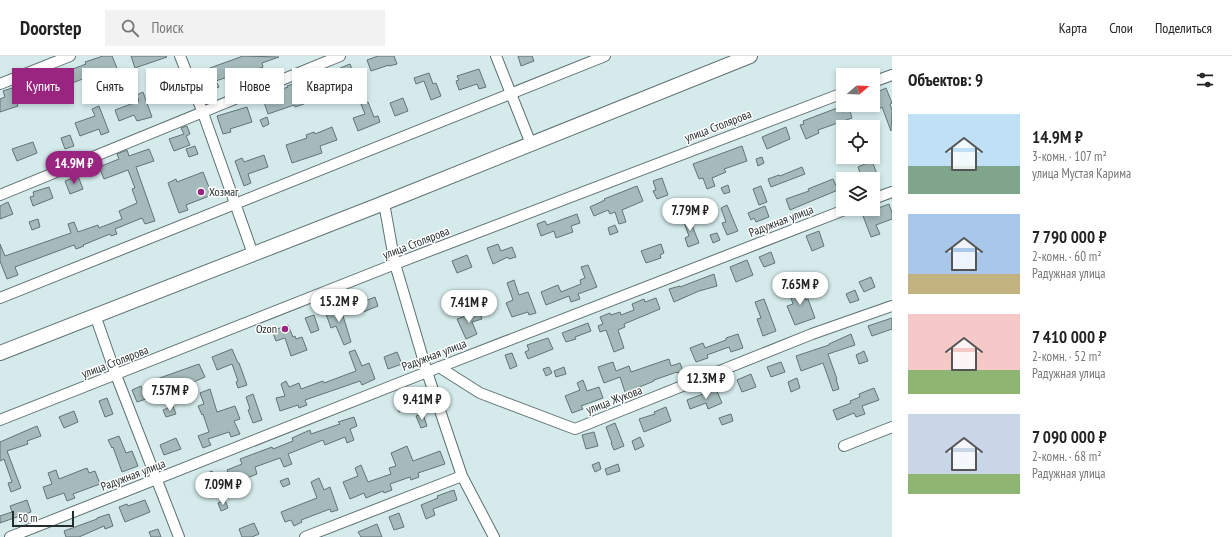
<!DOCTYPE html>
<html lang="ru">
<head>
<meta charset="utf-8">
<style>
	body { margin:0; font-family:"PT Sans Narrow",sans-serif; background:#f2f2f2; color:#222; height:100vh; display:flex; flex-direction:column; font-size:15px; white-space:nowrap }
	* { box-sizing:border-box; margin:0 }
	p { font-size:13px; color:#767676 }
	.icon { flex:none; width:22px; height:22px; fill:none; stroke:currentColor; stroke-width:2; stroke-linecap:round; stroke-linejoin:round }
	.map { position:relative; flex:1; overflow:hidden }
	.panel { display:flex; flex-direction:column; background:#fff; width:340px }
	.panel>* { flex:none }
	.top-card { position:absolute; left:12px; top:12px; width:380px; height:36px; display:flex; gap:8px }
	.needle { width:26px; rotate:71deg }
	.tools { position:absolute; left:836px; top:12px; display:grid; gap:8px }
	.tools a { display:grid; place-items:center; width:44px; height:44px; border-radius:0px; background:#fff; box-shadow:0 2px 6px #0003; font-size:20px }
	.scale { position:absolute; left:12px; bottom:10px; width:62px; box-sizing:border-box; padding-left:4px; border:2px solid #242d2d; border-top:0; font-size:11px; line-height:14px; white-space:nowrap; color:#242d2d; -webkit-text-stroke:3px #fff; paint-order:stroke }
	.price { position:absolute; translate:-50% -34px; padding:0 9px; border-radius:14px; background:#fff; color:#222; font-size:13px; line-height:26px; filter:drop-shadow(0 1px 2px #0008) }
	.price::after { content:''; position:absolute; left:50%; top:24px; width:12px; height:9px; margin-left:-6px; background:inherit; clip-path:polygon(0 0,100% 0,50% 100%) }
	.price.selected { background:#992581; color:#fff }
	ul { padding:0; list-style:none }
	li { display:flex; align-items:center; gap:12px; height:100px; padding:0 16px }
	li span { display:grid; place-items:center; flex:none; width:112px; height:80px; border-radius:0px; color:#555 }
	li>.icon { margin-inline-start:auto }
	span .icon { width:48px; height:48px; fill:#fffc; stroke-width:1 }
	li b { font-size:17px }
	h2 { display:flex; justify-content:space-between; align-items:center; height:48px; padding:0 16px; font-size:17px }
	.pill { padding:0 14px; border-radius:0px; background:#fff; box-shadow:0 2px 6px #0003; font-size:14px; line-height:36px }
	.pill.selected { background:#992581; color:#fff }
	header { display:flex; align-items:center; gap:24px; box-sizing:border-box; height:56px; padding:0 20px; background:#fff; border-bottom:1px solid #e0e0e0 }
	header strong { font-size:19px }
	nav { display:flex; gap:22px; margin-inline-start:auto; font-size:14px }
	.search { width:280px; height:36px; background:#f2f2f2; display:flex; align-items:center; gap:10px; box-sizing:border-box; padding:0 14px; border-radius:0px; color:#767676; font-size:15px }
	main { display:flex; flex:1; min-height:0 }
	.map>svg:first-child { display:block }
	.building { fill:#a4babb; stroke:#617576 }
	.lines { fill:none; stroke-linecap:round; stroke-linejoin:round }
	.street-casing { stroke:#5d7071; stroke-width:12 }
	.secondary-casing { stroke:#5d7071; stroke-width:16 }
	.street { stroke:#fff; stroke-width:10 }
	.secondary { stroke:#fff; stroke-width:14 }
	.poi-dot { fill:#992581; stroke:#fff; stroke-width:1.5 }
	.labels { text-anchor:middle; stroke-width:3; stroke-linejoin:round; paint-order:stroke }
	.street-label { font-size:12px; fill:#242d2d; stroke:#fff }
	.poi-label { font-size:12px; fill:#242d2d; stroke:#fff; text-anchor:start }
</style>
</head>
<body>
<header>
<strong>Doorstep</strong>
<div class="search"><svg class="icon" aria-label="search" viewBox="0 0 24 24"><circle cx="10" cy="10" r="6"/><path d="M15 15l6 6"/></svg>Поиск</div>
<nav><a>Карта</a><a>Слои</a><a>Поделиться</a></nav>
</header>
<main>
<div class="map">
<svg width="892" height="481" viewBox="0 0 892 481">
	<rect width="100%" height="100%" fill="#d4eaeb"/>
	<path class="building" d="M 103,0 L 112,0 L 117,12 L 100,19 L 101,21 L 92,25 L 90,20 L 70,28 L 65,16 L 86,8 L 85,6 Z
		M 131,0 L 166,0 L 167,1 L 135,12 Z
		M 243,0 L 279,1 L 262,7 L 263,11 L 248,16 L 250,21 L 244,23 L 242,16 L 216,25 L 219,31 L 206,36 L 199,16 Z
		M 378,0 L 394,0 L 397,8 L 389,10 L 389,9 L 371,15 L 367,4 Z
		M 518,0 L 532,0 L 534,5 L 521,10 Z
		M 350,8 L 355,21 L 340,27 L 336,19 L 340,18 L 338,13 Z
		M 479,13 L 486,31 L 479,33 L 477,28 L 459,34 L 456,25 L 459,24 L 457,20 Z
		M 429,17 L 433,28 L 436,27 L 441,40 L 431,44 L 424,25 L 416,28 L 414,22 Z
		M 41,23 L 46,36 L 32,41 L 27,29 Z
		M 315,24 L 320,37 L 302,43 L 304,48 L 295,51 L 294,49 L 268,58 L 262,40 L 288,31 L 287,30 L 296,27 L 297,30 Z
		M 12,32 L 18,50 L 0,56 L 0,43 L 5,41 L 3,35 Z
		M 886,32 L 892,47 L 890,48 L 892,54 L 891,75 L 882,51 L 875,55 L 873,51 L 873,38 Z
		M 143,36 L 152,61 L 137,65 L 134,59 L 119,65 L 115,54 L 139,45 L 137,39 Z
		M 403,42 L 408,55 L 395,60 L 390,47 Z
		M 368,46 L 374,61 L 378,60 L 380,66 L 358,75 L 353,62 L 365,58 L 361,48 Z
		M 845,49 L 848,49 L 852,62 L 818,74 L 819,77 L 806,83 L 800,69 L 804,68 L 803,65 Z
		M 99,50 L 109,76 L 101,79 L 99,73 L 80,80 L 75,67 L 95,60 L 92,53 Z
		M 247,51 L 252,66 L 230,73 L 231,76 L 223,78 L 217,60 Z
		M 267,61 L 269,68 L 263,71 L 260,64 Z
		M 187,70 L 190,78 L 186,80 L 190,89 L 174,95 L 169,83 L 184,78 L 181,72 Z
		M 332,71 L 337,84 L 320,90 L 322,97 L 292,107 L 286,89 L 307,82 L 306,79 L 314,76 L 315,78 Z
		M 786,71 L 790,83 L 767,93 L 762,81 Z
		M 70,79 L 74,90 L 65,93 L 61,82 Z
		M 33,86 L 37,97 L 17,105 L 12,93 Z
		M 195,90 L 198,98 L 189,101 L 186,93 Z
		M 742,90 L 747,105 L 724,113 L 726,116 L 712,122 L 715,130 L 707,133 L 703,122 L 699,123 L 693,108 Z
		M 149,93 L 154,105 L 136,111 L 155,165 L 145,168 L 142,162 L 115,173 L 117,178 L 111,180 L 110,178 L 83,189 L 84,190 L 76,193 L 74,189 L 15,211 L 18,219 L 7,223 L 0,205 L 0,188 L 5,200 L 71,177 L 68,168 L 74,166 L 78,176 L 98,169 L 99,172 L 122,163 L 119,155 L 137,147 L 132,133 L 135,132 L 128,114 L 104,123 L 99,111 L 119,103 L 117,98 L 127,94 L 129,100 Z
		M 264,99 L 268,111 L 248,118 L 251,127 L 244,130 L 235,105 L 242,102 L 244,106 Z
		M 762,101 L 764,107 L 758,110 L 756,103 Z
		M 872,105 L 877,118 L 862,123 L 858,111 Z
		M 802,111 L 805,118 L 771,131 L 768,123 L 779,119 L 780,120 Z
		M 203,116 L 212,139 L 186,149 L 188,154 L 179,157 L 168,127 L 176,123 L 177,126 Z
		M 78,120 L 83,133 L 70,138 L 65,125 Z
		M 662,122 L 668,139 L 657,143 L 653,135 L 656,134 L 653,125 Z
		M 833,123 L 838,134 L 790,154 L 786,143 L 809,135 L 808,133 Z
		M 728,129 L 730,136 L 724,138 L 721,132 Z
		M 637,130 L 643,145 L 622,154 L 626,166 L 619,168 L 615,156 L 610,158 L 608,154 L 594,160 L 590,151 L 605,144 L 604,143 Z
		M 761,130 L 767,146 L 759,149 L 753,133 Z
		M 49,131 L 53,142 L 33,150 L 30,141 L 34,140 L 33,136 Z
		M 8,146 L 13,158 L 0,163 L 0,150 Z
		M 889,148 L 892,157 L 892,163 L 876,169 L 880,178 L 871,181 L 863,160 L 877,155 L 876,153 Z
		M 727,149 L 738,175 L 727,179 L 722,167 L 726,166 L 721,152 Z
		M 765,150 L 769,161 L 756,166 L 754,162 L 751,164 L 748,157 Z
		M 577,158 L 580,167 L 571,170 L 573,176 L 556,182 L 554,175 L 541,180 L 537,168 L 545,165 L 547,169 Z
		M 688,159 L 699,187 L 688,191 L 685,182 L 689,180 L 682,161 Z
		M 38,163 L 40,171 L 32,174 L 29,166 Z
		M 615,169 L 618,176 L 610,179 L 608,172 Z
		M 819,175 L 824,190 L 812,195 L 806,180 Z
		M 717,177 L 720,184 L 713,187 L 710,179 Z
		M 498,188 L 501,195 L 512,191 L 516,201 L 509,203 L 508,201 L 493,208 L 487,192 Z
		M 661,188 L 664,197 L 660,199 L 661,202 L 646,207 L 641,195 Z
		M 771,196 L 775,207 L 764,211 L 759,201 Z
		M 467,199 L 472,211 L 457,217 L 452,205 Z
		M 747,204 L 753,219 L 736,226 L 730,211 Z
		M 588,209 L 597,231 L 578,238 L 580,243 L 571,246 L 569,240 L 546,249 L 541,236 L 558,229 L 561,236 L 581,228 L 580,224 L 585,222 L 581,211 Z
		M 714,218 L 717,230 L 699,235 L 674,246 L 669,233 L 680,230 L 680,231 Z
		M 871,221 L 875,231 L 864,236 L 859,226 Z
		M 514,224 L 519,239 L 528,236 L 536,257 L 529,259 L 528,256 L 512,261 L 506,247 L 513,244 L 507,227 Z
		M 800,229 L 806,244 L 808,243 L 815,262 L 795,269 L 787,250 L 793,248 L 788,233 Z
		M 855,234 L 859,244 L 850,247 L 846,238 Z
		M 463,235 L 465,242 L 456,245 L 454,239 Z
		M 375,241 L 378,250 L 363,256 L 360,247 Z
		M 656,242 L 660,253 L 624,268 L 625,271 L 618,274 L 624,292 L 614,296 L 606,274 L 600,276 L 598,270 L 603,268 L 600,261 L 610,257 L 611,259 L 620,256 L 621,259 L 634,254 L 632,248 L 644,243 L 645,246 Z
		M 764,243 L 776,275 L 763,280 L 757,263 L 761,262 L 755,246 Z
		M 340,250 L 351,286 L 344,289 L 336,270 L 331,272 L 325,255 Z
		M 479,255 L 482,263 L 472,266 L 477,278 L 466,283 L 457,263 Z
		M 314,259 L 319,274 L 311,277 L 305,262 Z
		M 892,262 L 892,273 L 872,280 L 868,270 Z
		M 588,267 L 591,275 L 575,281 L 576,283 L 566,286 L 562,277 Z
		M 288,269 L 293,281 L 295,280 L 296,283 L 302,281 L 307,294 L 291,300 L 285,282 L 276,285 L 272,275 Z
		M 738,278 L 743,292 L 731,296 L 729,291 L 707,299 L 708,302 L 696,306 L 690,292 L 703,287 L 705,292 L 726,284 L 726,282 Z
		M 851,278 L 855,289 L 828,298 L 837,323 L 836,323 L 839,333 L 833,335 L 823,307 L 801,315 L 796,300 L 829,289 L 829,288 Z
		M 548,282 L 553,293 L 528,303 L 525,296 L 529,294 L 527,289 Z
		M 232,293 L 238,307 L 239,307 L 247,329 L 238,332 L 236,326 L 238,325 L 232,308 L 217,314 L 212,301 Z
		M 355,294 L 362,310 L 369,307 L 375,323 L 362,329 L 360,325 L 305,344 L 307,349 L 299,352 L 298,349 L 280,355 L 276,342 L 285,340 L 281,328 L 286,325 L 289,331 L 299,327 L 301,333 L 323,325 L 324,327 L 356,315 L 349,296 Z
		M 864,295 L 868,305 L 859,308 L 856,299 Z
		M 397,296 L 402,308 L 388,313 L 384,301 Z
		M 512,297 L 517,310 L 510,313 L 505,299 Z
		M 669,303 L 671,310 L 680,307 L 683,315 L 677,317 L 677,316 L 654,324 L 654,325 L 637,332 L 638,335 L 626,339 L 620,321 L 604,327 L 598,311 L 613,306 L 616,315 L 629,310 L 631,316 Z
		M 781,306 L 785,316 L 771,321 L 767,311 Z
		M 199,308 L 205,321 L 178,333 L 176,329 L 158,336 L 154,324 Z
		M 549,311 L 552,317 L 546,320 L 543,313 Z
		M 564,311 L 566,318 L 556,321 L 554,315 Z
		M 751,318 L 756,331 L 742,336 L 737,324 Z
		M 797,322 L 800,332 L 791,336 L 788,326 Z
		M 583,324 L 587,335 L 599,331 L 603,342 L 581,350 L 583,353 L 572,357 L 565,340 L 580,334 L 577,327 Z
		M 141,330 L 146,343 L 137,346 L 132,334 Z
		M 874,332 L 879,344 L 862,350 L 865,358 L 856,361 L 854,357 L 837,364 L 833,354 L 851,347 L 850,345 L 860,341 L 859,338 Z
		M 210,333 L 217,356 L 235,350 L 240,363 L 234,365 L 240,378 L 231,381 L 229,376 L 208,383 L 211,389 L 203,392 L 198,380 L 209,376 L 203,358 L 202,359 L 198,350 L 204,348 L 200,337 Z
		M 716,333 L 722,347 L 708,353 L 706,347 L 690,353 L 687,344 Z
		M 253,338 L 262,364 L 253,367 L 248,354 L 250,353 L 246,341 Z
		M 413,338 L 418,349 L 399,356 L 395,346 Z
		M 107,342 L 113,358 L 105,361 L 99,345 Z
		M 173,350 L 176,358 L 166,361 L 163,354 Z
		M 666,351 L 671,365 L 644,376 L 639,363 L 655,358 L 654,356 Z
		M 74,355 L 78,366 L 64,372 L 59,361 Z
		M 423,358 L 427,370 L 421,372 L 416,360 Z
		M 731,358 L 733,365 L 722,369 L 719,362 Z
		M 354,361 L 357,370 L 350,373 L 354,384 L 347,387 L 345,381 L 325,389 L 323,384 L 288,398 L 292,408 L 284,411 L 280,402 L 255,411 L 257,418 L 232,428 L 231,426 L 210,434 L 204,419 L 212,415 L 216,424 L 229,419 L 227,414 L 242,408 L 240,403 L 272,391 L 273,393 L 293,385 L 292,382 L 310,374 L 311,378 L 340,368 L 338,366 Z
		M 615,367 L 624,390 L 614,394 L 611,387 L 612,387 L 606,371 Z
		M 37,370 L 41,380 L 27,385 L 28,388 L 7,395 L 21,432 L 11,436 L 8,427 L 12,426 L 4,403 L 0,405 L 0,386 Z
		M 594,376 L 598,390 L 586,393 L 582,379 Z
		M 119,380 L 126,397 L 132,395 L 138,410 L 122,416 L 113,391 L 112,392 L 108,384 Z
		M 640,381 L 644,390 L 635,394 L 632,385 Z
		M 176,382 L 181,393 L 164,399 L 160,389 Z
		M 407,390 L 413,405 L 440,395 L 445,408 L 418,417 L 419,421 L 411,424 L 410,421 L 390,428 L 392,434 L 384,437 L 383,435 L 366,442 L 364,437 L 350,443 L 343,426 L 358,420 L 355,412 L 361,409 L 368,426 L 391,418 L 389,412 L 396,410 L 391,397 Z
		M 599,406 L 601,413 L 595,416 L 592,409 Z
		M 618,408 L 620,415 L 607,419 L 605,413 Z
		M 87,412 L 89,417 L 95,415 L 100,428 L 73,438 L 75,442 L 67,445 L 64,437 L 47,443 L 43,431 L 52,428 L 48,417 L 56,414 L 59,423 Z
		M 288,422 L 290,428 L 283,431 L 280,425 Z
		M 319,422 L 324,434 L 330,431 L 338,454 L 331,456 L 330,453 L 301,464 L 302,466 L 294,470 L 291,464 L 285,466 L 281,456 L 317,442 L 311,426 Z
		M 454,434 L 457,444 L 433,453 L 435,459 L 426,463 L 421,449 L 438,442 L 437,440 Z
		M 27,444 L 31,456 L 0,467 L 0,460 L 12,456 L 10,450 Z
		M 145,444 L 150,456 L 125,466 L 119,451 L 127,448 L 128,450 Z
		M 225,444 L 228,452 L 221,455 L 218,447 Z
		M 399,457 L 404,471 L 394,474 L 389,461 Z
		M 109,458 L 113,470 L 105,473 L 104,470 L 79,481 L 66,481 L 64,475 L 97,463 L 97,462 Z
		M 254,467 L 259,478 L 252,481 L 242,481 L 239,473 Z
		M 377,468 L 382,481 L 361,481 L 358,476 Z
		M 158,473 L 161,481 L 151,481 L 149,476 Z"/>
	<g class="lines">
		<g class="street-casing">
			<path id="street" d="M 180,0 L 203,57 L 253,198
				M 496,0 L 531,88
				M 873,26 L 892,19
				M 0,28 L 70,0
				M 0,139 L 340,0
				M 873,143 L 892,136
				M 384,147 L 395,208 L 427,316 L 462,420 L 494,481
				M 0,242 L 605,0
				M 95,259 L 116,319 L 179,481
				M 439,311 L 480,337 L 575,373 L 812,278 L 892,250
				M 0,364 L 395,208 L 843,37
				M 844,390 L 892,371
				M 10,481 L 427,316 L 847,153
				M 305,481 L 462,420"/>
		</g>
		<g class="secondary-casing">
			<path id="secondary" d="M 0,297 L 384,147 L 750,0"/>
		</g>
		<use href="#street" class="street"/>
		<use href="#secondary" class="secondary"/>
	</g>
	<g class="poi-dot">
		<circle cx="201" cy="136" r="4"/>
		<circle cx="285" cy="273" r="4"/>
	</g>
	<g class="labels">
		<g class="street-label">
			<text transform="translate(718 70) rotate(-21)" y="4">улица Столярова</text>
			<text transform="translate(781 165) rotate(-21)" y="4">Радужная улица</text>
			<text transform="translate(416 187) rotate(-21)" y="4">улица Столярова</text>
			<text transform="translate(434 299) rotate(-21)" y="4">Радужная улица</text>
			<text transform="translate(115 306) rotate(-21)" y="4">улица Столярова</text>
			<text transform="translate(614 344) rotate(-21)" y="4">улица Жукова</text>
			<text transform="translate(133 419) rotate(-21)" y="4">Радужная улица</text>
		</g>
		<g class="poi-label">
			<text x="209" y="140">Хозмаг</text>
			<text x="277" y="277" text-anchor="end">Ozon</text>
		</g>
	</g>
</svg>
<div class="tools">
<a><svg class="needle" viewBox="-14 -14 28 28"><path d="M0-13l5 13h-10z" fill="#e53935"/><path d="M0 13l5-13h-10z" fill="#767676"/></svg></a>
<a><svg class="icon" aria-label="locate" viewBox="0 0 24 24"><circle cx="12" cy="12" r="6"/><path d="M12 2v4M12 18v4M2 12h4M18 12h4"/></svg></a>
<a><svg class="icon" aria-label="layers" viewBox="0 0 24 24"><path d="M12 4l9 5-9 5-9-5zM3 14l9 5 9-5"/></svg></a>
</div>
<div class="scale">50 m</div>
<b class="price selected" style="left:74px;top:129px">14.9M ₽</b>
<b class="price" style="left:690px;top:176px">7.79M ₽</b>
<b class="price" style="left:800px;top:250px">7.65M ₽</b>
<b class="price" style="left:339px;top:267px">15.2M ₽</b>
<b class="price" style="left:469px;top:268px">7.41M ₽</b>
<b class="price" style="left:706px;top:344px">12.3M ₽</b>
<b class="price" style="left:170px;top:356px">7.57M ₽</b>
<b class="price" style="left:422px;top:365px">9.41M ₽</b>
<b class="price" style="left:223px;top:450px">7.09M ₽</b>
<div class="top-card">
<a class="pill selected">Купить</a>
<a class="pill">Снять</a>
<a class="pill">Фильтры</a>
<a class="pill">Новое</a>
<a class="pill">Квартира</a>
</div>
</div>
<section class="panel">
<h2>Объектов: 9<svg class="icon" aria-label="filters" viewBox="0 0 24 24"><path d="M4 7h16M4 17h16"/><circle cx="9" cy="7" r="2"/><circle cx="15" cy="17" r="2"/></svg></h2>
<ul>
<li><span style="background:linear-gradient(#bfe0f5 65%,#7fa58c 0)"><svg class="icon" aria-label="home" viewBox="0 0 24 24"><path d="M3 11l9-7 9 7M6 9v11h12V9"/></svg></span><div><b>14.9M ₽</b><p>3-комн. · 107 m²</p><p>улица Мустая Карима</p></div></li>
<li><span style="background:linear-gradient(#a9c7e8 75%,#c2b280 0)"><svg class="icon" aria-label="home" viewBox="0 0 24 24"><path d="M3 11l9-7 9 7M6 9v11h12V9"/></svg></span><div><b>7 790 000 ₽</b><p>2-комн. · 60 m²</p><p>Радужная улица</p></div></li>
<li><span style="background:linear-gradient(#f6c9c9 70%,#8fb573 0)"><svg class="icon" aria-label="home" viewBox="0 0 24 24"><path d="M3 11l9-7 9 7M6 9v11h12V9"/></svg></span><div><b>7 410 000 ₽</b><p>2-комн. · 52 m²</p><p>Радужная улица</p></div></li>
<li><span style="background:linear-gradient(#c9d6e8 75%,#8fb573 0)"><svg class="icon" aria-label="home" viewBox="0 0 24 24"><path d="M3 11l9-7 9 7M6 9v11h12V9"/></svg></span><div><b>7 090 000 ₽</b><p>2-комн. · 68 m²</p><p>Радужная улица</p></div></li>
</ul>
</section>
</main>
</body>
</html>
